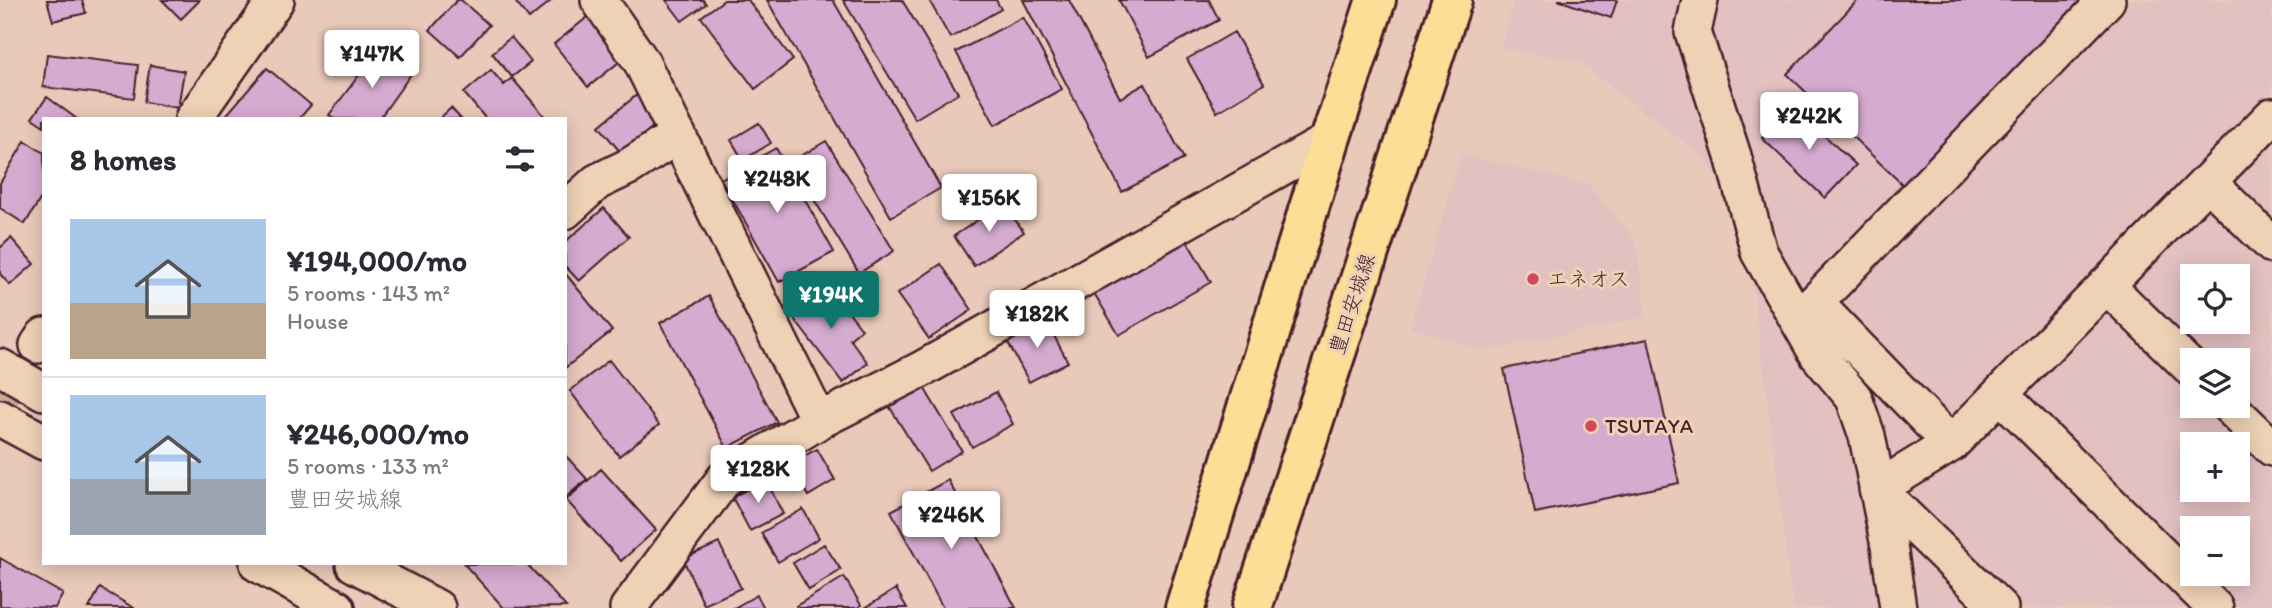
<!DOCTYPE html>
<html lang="en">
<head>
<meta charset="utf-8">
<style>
	body { margin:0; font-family:Itim,"Klee One",sans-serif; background:#f2f2f3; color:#2b2b33; height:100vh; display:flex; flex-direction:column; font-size:26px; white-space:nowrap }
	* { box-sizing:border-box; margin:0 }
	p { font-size:23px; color:#7c7c81 }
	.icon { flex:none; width:38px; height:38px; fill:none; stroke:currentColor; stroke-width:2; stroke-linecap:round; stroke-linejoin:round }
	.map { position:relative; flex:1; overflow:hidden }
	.panel { position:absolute; left:42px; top:117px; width:525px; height:448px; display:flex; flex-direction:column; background:#fff; border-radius:0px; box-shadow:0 4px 18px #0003 }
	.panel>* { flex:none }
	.fabs { position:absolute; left:2180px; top:264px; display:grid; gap:14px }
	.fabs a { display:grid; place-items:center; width:70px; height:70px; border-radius:0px; background:#fff; box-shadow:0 4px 18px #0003; font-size:35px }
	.price { position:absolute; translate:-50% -60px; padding:0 16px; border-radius:7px; background:#fff; color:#222; font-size:23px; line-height:46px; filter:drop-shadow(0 2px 4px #0008) }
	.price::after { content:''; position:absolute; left:50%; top:42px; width:21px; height:16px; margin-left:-10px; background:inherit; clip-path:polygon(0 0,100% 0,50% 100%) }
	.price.on { background:#0f766e; color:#fff }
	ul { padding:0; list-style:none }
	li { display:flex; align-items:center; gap:21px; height:175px; padding:0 28px }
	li+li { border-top:2px solid #e1e1e2 }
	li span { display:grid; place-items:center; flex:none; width:196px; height:140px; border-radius:0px; color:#555 }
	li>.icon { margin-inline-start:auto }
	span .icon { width:84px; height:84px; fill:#fffc; stroke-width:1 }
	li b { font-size:30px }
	h2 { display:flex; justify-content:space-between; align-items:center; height:84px; padding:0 28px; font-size:30px }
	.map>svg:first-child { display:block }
	.built { fill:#e3c1c1; fill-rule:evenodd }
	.building { fill:#d6abd0; stroke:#4a1f2b; stroke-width:2 }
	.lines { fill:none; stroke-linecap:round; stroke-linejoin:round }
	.minor-tunnel { stroke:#c9a89d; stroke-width:35; stroke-dasharray:35 18; stroke-linecap:butt }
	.minor-casing { stroke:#4a1f2b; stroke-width:40 }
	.major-casing { stroke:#4a1f2b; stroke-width:44 }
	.minor { stroke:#eed2b5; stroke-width:35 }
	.major { stroke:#fcde96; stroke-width:38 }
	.poi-dot { fill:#d1495b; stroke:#eed2b5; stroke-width:2.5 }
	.labels { text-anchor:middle; stroke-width:6; stroke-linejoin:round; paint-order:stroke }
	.poi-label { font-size:21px; fill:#4a1f2b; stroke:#eed2b5; text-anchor:start }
	.street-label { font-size:21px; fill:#4a1f2b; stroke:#eed2b5 }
</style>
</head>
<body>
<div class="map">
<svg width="2272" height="608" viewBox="0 0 2272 608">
	<rect width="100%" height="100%" fill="#e9caba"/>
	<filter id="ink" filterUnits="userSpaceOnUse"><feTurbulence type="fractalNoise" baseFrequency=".0143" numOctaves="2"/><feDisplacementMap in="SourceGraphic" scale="14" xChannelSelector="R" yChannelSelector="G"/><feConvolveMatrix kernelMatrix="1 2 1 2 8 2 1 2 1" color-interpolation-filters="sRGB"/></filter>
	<g filter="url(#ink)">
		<path class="built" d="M 1514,0 L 2272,0 L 2272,608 L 1793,608 L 1744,217 L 1700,155 L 1578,61 L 1500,48 ZM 2193,276 L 2238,276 L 2238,322 L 2193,322 ZM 2193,360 L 2238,360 L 2238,406 L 2193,406 ZM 2193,444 L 2238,444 L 2238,490 L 2193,490 ZM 2193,528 L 2238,528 L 2238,574 L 2193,574 Z
			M 1461,154 L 1588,184 L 1636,241 L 1647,317 L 1486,351 L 1410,327 Z"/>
		<path class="building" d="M 47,0 L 82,0 L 86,13 L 53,21 Z
			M 162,0 L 199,0 L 199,1 L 181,19 Z
			M 457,0 L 461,0 L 489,25 L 460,57 L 430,30 Z
			M 514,0 L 552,0 L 529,19 Z
			M 666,0 L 703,0 L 706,4 L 682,21 Z
			M 724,0 L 748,0 L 793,60 L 755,89 L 701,17 Z
			M 767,0 L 833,0 L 941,188 L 891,217 Z
			M 843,0 L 902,0 L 958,93 L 915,119 Z
			M 929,0 L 996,0 L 1001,9 L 950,38 Z
			M 1023,0 L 1069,0 L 1120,98 L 1145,84 L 1184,159 L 1122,192 Z
			M 1119,0 L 1209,0 L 1219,20 L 1149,57 Z
			M 1558,0 L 1617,0 L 1611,18 Z
			M 1858,0 L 2085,0 L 1905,187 L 1787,74 Z
			M 594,12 L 629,54 L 588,87 L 554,44 Z
			M 1023,17 L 1062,89 L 995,125 L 956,52 Z
			M 1234,32 L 1264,84 L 1217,112 L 1187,59 Z
			M 511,37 L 531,62 L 512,77 L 492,53 Z
			M 378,50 L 411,74 L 379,119 L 335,119 L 329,115 Z
			M 47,54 L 138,65 L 134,98 L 43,87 Z
			M 150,65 L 184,71 L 178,108 L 144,102 Z
			M 267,68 L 311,105 L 299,119 L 223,119 Z
			M 491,70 L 504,85 L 512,78 L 547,119 L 486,119 L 464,93 Z
			M 638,94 L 660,121 L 621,153 L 599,126 Z
			M 47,97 L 77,119 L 44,119 L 44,126 L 32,118 Z
			M 1793,106 L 1856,165 L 1825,198 L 1762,138 Z
			M 451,108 L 461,119 L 439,119 Z
			M 759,123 L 771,143 L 743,160 L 731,140 Z
			M 25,141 L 44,153 L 44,193 L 25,224 L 0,208 L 0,183 Z
			M 826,141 L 894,251 L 859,273 L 791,162 Z
			M 776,148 L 834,252 L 779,282 L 721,179 Z
			M 1003,203 L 1024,232 L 974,266 L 954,236 Z
			M 604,208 L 629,237 L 579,281 L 565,266 L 565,242 Z
			M 1183,234 L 1211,282 L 1119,335 L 1091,288 Z
			M 11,238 L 34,264 L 10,285 L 0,274 L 0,248 Z
			M 941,264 L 972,310 L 929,339 L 897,294 Z
			M 565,273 L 612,331 L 565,368 Z
			M 826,282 L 862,329 L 850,339 L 868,363 L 843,383 L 788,311 Z
			M 709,296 L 777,422 L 727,448 L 660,323 Z
			M 1045,319 L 1068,362 L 1029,382 L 1006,339 Z
			M 1648,339 L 1679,483 L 1535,513 L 1504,369 Z
			M 609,360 L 659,425 L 619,456 L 570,391 Z
			M 920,381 L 962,451 L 929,471 L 886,401 Z
			M 996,392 L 1013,424 L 972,447 L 954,415 Z
			M 817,449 L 835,480 L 808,496 L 790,464 Z
			M 565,455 L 587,479 L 565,498 Z
			M 601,469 L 656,530 L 621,561 L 566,500 Z
			M 766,480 L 783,514 L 750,531 L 732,497 Z
			M 948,480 L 1016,608 L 943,608 L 891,511 Z
			M 803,509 L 819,538 L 778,562 L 761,533 Z
			M 719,543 L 741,588 L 704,605 L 683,559 Z
			M 824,544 L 841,570 L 809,590 L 793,563 Z
			M 0,558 L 63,594 L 55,608 L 0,606 Z
			M 464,564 L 527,564 L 566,607 L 504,608 Z
			M 844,577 L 861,605 L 857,608 L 797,608 L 796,606 Z
			M 100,588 L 134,608 L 89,608 Z
			M 896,589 L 907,608 L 865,608 Z
			M 757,595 L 764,608 L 734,608 Z"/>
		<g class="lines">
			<path class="minor-tunnel" d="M 0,398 L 34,350"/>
			<g class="minor-casing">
				<path id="minor" d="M 599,0 L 641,61 L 819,421 L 924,368 L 1330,140
					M 1700,0 L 1693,32 L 1733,156 L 1759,252 L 1818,355 L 1854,398 L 1867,436 L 1889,546 L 1898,608
					M 193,119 L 276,0
					M 2208,182 L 2272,245
					M 565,211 L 597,182 L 630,166 L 678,135
					M 2106,285 L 2193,370
					M 1815,303 L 1951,444 L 2272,116
					M 1798,320 L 2107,0
					M 38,345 L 44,336
					M 0,367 L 44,392
					M 2000,394 L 2215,608
					M 2229,406 L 2272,448
					M 0,418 L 44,442
					M 1951,444 L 1877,489 L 2000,608
					M 258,564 L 337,608
					M 354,564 L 437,608
					M 628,608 L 725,478 L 819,421"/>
			</g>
			<g class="major-casing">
				<path id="major" d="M 1185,608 L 1330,140 L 1376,0
					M 1252,608 L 1452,0"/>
			</g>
			<use href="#minor" class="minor"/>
			<use href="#major" class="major"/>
		</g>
	</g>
	<g class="poi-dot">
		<circle cx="1533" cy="279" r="7"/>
		<circle cx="1591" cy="426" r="7"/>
	</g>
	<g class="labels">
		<g class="poi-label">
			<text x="1547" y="286">エネオス</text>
			<text x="1605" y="433">TSUTAYA</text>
		</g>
		<g class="street-label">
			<text transform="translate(1352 304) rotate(-72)" y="7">豊田安城線</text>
		</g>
	</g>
</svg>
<div class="fabs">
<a><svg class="icon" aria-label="locate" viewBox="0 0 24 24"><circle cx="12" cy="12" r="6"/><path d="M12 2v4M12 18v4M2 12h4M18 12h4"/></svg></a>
<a><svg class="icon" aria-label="layers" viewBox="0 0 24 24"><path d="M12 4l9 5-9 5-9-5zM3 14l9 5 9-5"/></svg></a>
<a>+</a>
<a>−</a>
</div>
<b class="price" style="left:372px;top:90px">¥147K</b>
<b class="price" style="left:1809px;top:152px">¥242K</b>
<b class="price" style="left:777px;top:215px">¥248K</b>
<b class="price" style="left:989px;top:234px">¥156K</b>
<b class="price on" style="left:831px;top:331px">¥194K</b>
<b class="price" style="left:1037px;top:350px">¥182K</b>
<b class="price" style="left:758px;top:505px">¥128K</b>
<b class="price" style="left:951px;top:551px">¥246K</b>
<section class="panel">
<h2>8 homes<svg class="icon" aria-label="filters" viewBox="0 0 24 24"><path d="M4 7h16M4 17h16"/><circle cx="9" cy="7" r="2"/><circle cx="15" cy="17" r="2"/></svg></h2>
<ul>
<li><span style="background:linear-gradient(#a9c7e8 60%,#b9a48a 0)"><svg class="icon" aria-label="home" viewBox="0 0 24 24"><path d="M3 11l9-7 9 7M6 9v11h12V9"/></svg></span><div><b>¥194,000/mo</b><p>5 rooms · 143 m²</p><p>House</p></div></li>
<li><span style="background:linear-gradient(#a9c7e8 60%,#9aa5b1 0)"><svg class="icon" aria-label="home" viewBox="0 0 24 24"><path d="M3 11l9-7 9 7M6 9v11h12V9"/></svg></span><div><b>¥246,000/mo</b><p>5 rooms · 133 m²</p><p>豊田安城線</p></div></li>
</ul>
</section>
</div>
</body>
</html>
